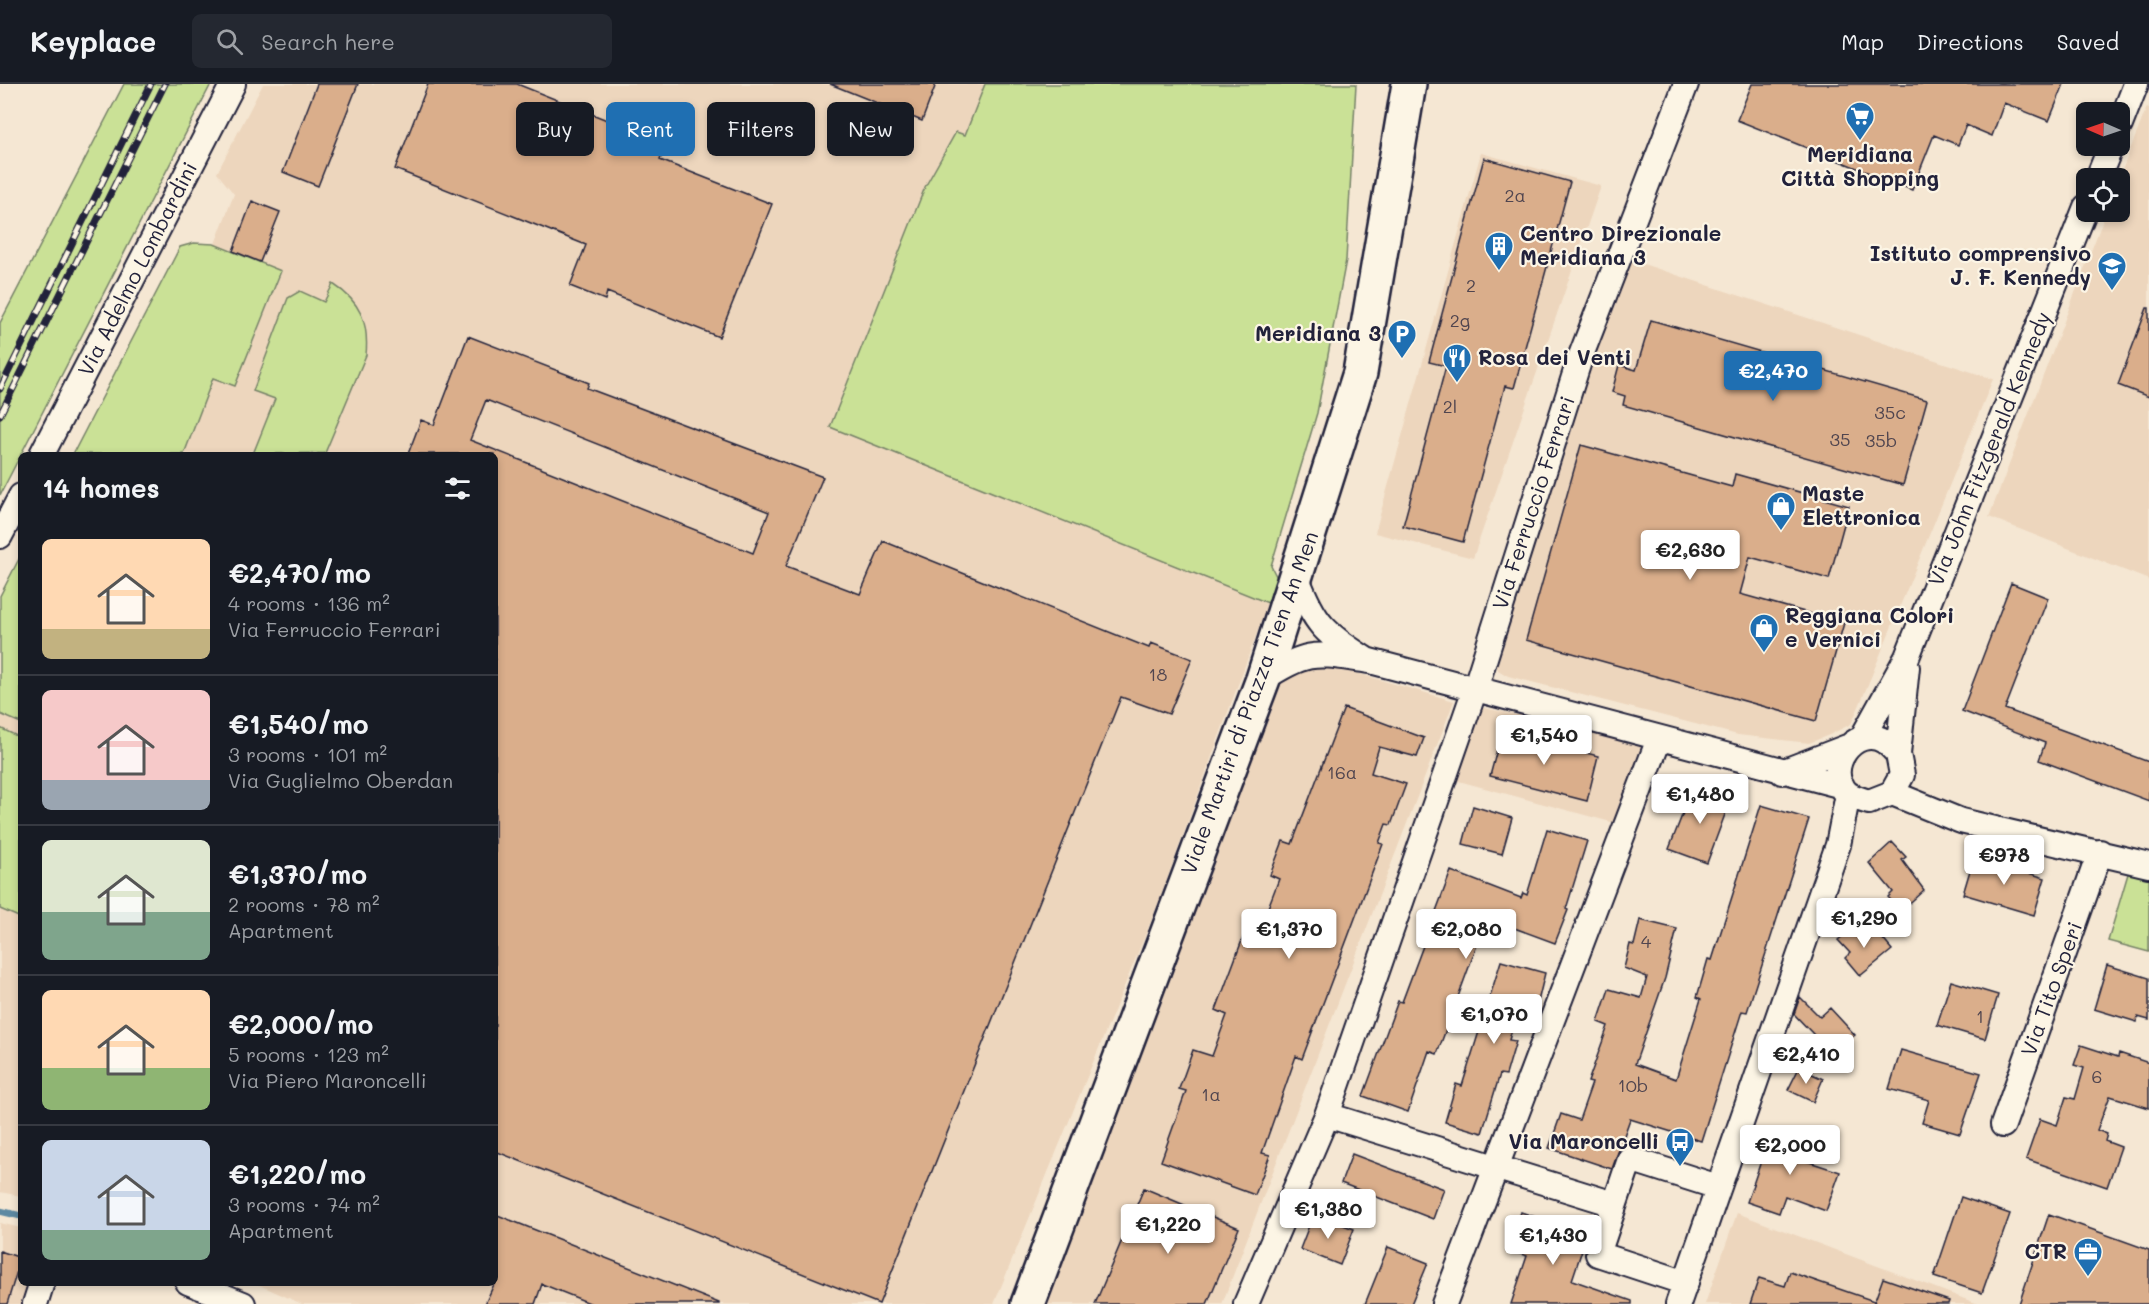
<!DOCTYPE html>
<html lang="en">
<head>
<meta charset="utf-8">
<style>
	body { margin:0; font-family:Mali,sans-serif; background:#242831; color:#f1f3f6; height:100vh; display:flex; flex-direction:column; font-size:22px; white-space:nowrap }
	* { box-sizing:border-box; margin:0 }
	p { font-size:20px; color:#9ea1a6 }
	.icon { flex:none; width:33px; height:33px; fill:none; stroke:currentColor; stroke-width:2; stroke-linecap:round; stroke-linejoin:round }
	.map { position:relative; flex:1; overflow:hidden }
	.drawer { position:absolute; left:18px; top:368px; width:480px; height:834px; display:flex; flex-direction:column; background:#171b24; border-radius:9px; box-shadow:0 3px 9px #0003 }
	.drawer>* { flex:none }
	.top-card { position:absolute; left:516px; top:18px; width:570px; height:54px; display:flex; gap:12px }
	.needle { width:39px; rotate:272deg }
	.buttons { position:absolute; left:2076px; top:18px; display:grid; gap:12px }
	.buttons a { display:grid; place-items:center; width:54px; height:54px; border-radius:9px; background:#171b24; box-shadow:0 3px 9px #0003; font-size:30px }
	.price { position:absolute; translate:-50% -51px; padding:0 14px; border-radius:6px; background:#fff; color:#222; font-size:20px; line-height:39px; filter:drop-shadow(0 2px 3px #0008) }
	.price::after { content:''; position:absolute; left:50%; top:36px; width:18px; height:14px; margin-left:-9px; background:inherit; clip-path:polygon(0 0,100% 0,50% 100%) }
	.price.active { background:#1f6fb2; color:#fff }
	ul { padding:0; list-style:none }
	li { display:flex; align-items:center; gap:18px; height:150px; padding:0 24px }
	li+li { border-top:2px solid #363941 }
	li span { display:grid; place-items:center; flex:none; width:168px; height:120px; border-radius:9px; color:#555 }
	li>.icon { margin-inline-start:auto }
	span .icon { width:72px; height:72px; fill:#fffc; stroke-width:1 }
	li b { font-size:26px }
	h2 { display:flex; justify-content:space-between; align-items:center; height:72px; padding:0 24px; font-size:26px }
	.tag { padding:0 21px; border-radius:9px; background:#171b24; box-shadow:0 3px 9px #0003; font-size:21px; line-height:54px }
	.tag.active { background:#1f6fb2; color:#fff }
	header { display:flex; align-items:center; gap:36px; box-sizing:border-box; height:84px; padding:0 30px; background:#171b24; border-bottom:2px solid #363941 }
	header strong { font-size:28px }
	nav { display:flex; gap:33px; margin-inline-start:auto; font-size:21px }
	.search { width:420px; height:54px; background:#242831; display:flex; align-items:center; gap:15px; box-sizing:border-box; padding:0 21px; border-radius:9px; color:#9ea1a6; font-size:22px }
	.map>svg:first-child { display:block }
	.built { fill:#edd6bd }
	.green { fill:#cae196; stroke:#768268; stroke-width:1.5 }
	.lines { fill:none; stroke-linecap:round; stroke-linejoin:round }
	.stream { stroke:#5d89a2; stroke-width:7 }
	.building { fill:#daae8b; stroke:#22223b; stroke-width:1.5; fill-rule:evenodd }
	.street-casing { stroke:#22223b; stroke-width:28 }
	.primary-casing { stroke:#22223b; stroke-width:38 }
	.street { stroke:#fcf5e5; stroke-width:24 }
	.primary { stroke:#fcf5e5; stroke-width:33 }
	.rail-casing { stroke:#22223b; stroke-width:7 }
	.rail { stroke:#fcf5e5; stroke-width:4.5; stroke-dasharray:14; stroke-linecap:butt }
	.labels { text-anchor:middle; stroke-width:4.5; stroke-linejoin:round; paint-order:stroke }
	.number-label { font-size:18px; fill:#50454f }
	.poi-label { font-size:21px; font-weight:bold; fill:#22223b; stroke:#fcf5e5; text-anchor:start }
	.street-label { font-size:21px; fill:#22223b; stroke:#fcf5e5 }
</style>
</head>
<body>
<header>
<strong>Keyplace</strong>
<div class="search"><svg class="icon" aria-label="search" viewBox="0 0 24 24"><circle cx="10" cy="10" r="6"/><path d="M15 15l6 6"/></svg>Search here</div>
<nav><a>Map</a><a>Directions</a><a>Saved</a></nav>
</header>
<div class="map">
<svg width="2149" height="1220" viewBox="0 0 2149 1220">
	<rect width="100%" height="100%" fill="#f5e7d3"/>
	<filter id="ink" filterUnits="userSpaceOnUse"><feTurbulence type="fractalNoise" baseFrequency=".0167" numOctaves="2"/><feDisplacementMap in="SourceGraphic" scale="12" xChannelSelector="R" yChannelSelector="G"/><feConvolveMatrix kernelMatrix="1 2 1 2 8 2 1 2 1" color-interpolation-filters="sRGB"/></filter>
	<g filter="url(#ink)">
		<path class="built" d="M 263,0 L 1356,0 L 1346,176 L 1317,329 L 1271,482 L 1277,494 L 1158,820 L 994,1220 L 302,1220 L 255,1199 L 495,1198 L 495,370 L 73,370 L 180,163 L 194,159 L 215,160 L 234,110 L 217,89 Z
			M 2147,23 L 2149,24 L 2149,496 L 1989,433 L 2106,128 L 2120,128 L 2119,94 Z
			M 1481,69 L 1601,102 L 1473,474 L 1375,449 Z
			M 1628,175 L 1993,295 L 1860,620 L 1851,640 L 1829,651 L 1809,659 L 1738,651 L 1508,592 L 1498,586 L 1495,574 L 1570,331 Z
			M 21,471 L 21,1112 L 0,1108 L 0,512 Z
			M 1318,578 L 1454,617 L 1222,1220 L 1039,1220 L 1266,610 L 1292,583 Z
			M 1474,622 L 1652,658 L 1622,741 L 1451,695 Z
			M 1737,1129 L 1978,1220 L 1705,1220 Z
			M 0,1139 L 21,1144 L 21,1198 L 32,1199 L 24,1220 L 0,1220 Z"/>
		<path class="green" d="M 124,0 L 211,0 L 0,411 L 0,239 Z
			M 985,0 L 1356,0 L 1346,176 L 1317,329 L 1271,482 L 1277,494 L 1268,519 L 830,343 L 925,103 L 956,48 L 965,51 Z
			M 194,159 L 214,160 L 281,187 L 235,302 L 213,294 L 184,370 L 73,370 L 180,163 Z
			M 333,200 C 361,218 369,239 366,271 L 325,369 L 253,370 L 275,315 L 253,307 L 288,214 L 300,207 L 324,218 Z
			M 21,471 L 21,639 L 0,630 L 0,512 Z
			M 0,644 L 21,654 L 21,834 L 0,825 Z
			M 2130,783 L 2149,789 L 2149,868 L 2108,857 Z"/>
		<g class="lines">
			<path class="stream" d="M 0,1127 L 21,1132"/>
		</g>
		<path class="building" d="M 317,0 L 358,0 L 318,102 L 283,88 Z
			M 428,0 L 517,0 L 632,46 L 636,36 L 670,49 L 660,76 L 772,120 L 719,253 L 607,208 L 605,216 L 570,202 L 586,161 L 395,85 Z
			M 830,0 L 936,0 L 922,37 Z
			M 1752,0 L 2064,0 L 2049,37 L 2004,19 L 1992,52 L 1966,41 L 1958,61 L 1934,51 L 1912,106 L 1737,36 Z
			M 1484,74 L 1570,98 L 1514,304 L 1505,302 L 1463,458 L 1403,442 L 1446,282 L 1429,278 Z
			M 252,117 L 280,128 L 260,178 L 233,167 Z
			M 2147,224 L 2149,224 L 2149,313 L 2118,301 Z
			M 1651,236 L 1927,316 L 1903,401 L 1623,321 L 1625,312 L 1612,308 L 1619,281 L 1636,286 Z
			M 468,252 L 589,299 L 587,304 L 823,393 L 786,482 L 860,510 L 883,457 L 1149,564 L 1151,559 L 1192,575 L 1169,630 L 1121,613 L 879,1220 L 495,1067 L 495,370 L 408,370 L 421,336 L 434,341 ZM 486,316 L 769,428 L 753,469 L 470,356 Z
			M 1581,361 L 1732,403 L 1735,390 L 1849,422 L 1829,495 L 1750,473 L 1740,510 L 1844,539 L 1816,637 L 1526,556 Z
			M 2011,499 L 2048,514 L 2005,625 L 2149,678 L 2149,717 L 2039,676 L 2045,659 L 1962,627 Z
			M 1344,624 L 1424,654 L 1417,673 L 1379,663 L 1371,689 L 1406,700 L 1391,741 L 1386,740 L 1379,759 L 1383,760 L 1302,975 L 1296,972 L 1262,1069 L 1270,1071 L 1255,1111 L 1161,1077 L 1186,1007 L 1179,1005 L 1193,966 L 1212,972 L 1227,931 L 1216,926 L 1244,851 L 1256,855 L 1279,795 L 1270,791 L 1283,757 L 1292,760 Z
			M 1502,647 L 1598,672 L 1587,717 L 1490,692 Z
			M 1693,703 L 1730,717 L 1707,779 L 1669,765 Z
			M 1761,721 L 1809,735 L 1747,928 L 1742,927 L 1701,1057 L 1630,1035 L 1612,1085 L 1549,1064 L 1561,1030 L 1579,1036 L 1592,999 L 1588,998 L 1608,942 L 1598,938 L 1609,905 L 1641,914 L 1647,893 L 1624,884 L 1630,860 L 1634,861 L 1640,836 L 1677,845 L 1665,894 L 1635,980 L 1676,995 L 1701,915 L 1697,913 L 1708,875 L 1712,876 Z
			M 1473,722 L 1512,734 L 1502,770 L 1463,760 Z
			M 1547,745 L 1587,757 L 1566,825 L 1568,826 L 1555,859 L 1487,834 L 1437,970 L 1429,967 L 1408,1028 L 1363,1012 L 1398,917 L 1402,918 L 1451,787 L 1521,814 L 1523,809 L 1527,811 Z
			M 1892,758 L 1906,773 L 1902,776 L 1924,806 L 1901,827 L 1888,813 L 1893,808 L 1869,779 Z
			M 1974,773 L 2045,794 L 2034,831 L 1963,810 Z
			M 1859,839 L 1871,853 L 1877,848 L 1892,866 L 1860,892 L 1845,874 L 1850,869 L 1838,856 Z
			M 1501,877 L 1545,889 L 1536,926 L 1519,921 L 1509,956 L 1516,957 L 1506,991 L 1500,990 L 1482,1049 L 1445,1038 L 1456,1000 L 1462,1002 Z
			M 2107,881 L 2149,894 L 2149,936 L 2138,933 L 2137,938 L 2094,925 Z
			M 1951,897 L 1998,911 L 1985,955 L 1937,941 Z
			M 1800,913 L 1820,933 L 1830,924 L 1855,951 L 1833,971 L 1794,930 Z
			M 2081,961 L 2118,973 L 2119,969 L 2149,979 L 2149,1024 L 2110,1012 L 2097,1046 L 2107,1050 L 2105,1057 L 2121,1063 L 2107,1103 L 2026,1075 L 2040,1035 L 2057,1041 L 2066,1013 L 2075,1015 L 2084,984 L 2074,981 Z
			M 1901,966 L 1981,989 L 1960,1050 L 1922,1039 L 1929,1016 L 1889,1005 Z
			M 1799,984 L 1823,995 L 1813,1018 L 1788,1006 Z
			M 1772,1045 L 1803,1055 L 1797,1074 L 1840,1088 L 1826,1127 L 1785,1112 L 1779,1129 L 1747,1118 Z
			M 1352,1070 L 1444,1105 L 1433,1135 L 1341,1099 Z
			M 1144,1104 L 1239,1144 L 1207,1220 L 1095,1220 Z
			M 1961,1113 L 2010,1130 L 1982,1209 L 1934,1193 Z
			M 1521,1128 L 1587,1151 L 1572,1196 L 1632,1217 L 1632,1220 L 1511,1220 L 1527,1172 L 1508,1166 Z
			M 495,1130 L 719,1219 L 719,1220 L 592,1220 L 542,1200 L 535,1220 L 485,1220 L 495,1198 Z
			M 2049,1130 L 2149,1166 L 2149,1220 L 2019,1220 Z
			M 1322,1133 L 1354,1145 L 1340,1181 L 1300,1165 L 1310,1139 L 1318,1142 Z
			M 1388,1163 L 1428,1179 L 1411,1220 L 1365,1220 Z
			M 0,1167 L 21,1174 L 7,1220 L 0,1220 Z
			M 1790,1188 L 1874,1217 L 1874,1219 L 1883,1194 L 1949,1217 L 1948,1220 L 1750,1220 L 1759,1194 L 1785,1202 Z"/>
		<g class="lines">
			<g class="street-casing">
				<path id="street" d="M 2120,41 L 2136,0
					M 2098,94 L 2111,62
					M 42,370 L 233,0
					M 0,452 L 21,412
					M 1297,494 C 1315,541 1324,548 1365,575
					M 1263,595 C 1310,564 1317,570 1370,577 L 1842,702
					M 1862,654 L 1907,573 L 2086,123
					M 1898,670 C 1894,666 1889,660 1884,657 C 1855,639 1821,686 1847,709 C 1852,713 1862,716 1869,718 L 1892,709 L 1902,691 L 1898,670 L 1907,583
					M 1782,688 L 1847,663
					M 1892,709 L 1961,737 L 2149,781
					M 1327,1031 L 1614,1120
					M 2003,1041 L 2100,768
					M 188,1198 L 243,1220
					M 1686,1199 L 1598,1170 L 1630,1075 L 1718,1103
					M 35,1220 L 42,1198
					M 1246,1220 L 1327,1031 L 1475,605 L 1580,274 L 1686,0
					M 1444,1220 L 1659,655
					M 1678,1220 L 1838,761 L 1848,710"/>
			</g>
			<g class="primary-casing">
				<path id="primary" d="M 1028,1220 L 1263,595 L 1360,289 L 1409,0"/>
			</g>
			<use href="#street" class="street"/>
			<use href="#primary" class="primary"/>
			<g class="rail-casing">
				<path id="rail" d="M 0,305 L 151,0
					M 0,331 L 165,0"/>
			</g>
			<use href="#rail" class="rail"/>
		</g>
	</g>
	<defs>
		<g id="supermarket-pin" transform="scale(1.5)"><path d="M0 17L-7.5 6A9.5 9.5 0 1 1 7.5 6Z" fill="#1f6fb2" stroke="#fcf5e5"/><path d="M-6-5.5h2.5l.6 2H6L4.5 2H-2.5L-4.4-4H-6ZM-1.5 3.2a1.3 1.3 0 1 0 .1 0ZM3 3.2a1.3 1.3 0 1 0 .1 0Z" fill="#fff"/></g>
		<g id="building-pin" transform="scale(1.5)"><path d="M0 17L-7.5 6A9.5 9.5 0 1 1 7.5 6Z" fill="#1f6fb2" stroke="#fcf5e5"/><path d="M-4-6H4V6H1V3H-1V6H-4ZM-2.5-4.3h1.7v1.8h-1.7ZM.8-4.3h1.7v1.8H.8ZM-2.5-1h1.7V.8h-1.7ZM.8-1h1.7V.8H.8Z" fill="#fff"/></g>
		<g id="school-pin" transform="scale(1.5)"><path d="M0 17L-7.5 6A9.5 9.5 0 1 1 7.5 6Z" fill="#1f6fb2" stroke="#fcf5e5"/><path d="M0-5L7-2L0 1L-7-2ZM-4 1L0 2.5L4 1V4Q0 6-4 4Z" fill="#fff"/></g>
		<g id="parking-pin" transform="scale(1.5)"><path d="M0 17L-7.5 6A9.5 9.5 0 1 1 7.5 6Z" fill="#1f6fb2" stroke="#fcf5e5"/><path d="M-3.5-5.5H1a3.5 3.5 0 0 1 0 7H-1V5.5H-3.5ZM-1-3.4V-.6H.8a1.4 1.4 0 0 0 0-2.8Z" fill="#fff"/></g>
		<g id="restaurant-pin" transform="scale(1.5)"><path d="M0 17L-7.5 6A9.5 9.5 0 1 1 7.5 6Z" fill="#1f6fb2" stroke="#fcf5e5"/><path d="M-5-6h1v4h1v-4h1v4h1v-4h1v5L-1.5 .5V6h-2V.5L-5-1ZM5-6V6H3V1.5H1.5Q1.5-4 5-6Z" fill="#fff"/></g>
		<g id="shop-pin" transform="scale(1.5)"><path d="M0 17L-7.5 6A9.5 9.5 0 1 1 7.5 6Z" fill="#1f6fb2" stroke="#fcf5e5"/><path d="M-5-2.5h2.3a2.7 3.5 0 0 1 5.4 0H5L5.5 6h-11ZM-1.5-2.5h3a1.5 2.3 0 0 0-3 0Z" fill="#fff"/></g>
		<g id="bus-pin" transform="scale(1.5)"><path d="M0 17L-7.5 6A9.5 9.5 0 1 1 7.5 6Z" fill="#1f6fb2" stroke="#fcf5e5"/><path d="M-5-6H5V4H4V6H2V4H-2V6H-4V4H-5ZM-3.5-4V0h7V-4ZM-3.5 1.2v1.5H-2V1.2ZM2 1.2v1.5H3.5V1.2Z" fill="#fff"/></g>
		<g id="office-pin" transform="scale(1.5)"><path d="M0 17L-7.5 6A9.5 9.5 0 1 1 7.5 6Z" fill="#1f6fb2" stroke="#fcf5e5"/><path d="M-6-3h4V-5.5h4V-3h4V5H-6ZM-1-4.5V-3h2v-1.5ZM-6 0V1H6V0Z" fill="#fff"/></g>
	</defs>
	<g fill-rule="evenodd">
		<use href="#supermarket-pin" x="1860" y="32"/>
		<use href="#building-pin" x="1499" y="162"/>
		<use href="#school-pin" x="2112" y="182"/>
		<use href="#parking-pin" x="1402" y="250"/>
		<use href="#restaurant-pin" x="1457" y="274"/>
		<use href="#shop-pin" x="1781" y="422"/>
		<use href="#shop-pin" x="1764" y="544"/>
		<use href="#bus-pin" x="1680" y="1058"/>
		<use href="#office-pin" x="2088" y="1168"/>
	</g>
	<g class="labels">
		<g class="number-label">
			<text x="1515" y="118">2a</text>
			<text x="1471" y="208">2</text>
			<text x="1460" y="243">2g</text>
			<text x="1450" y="329">2l</text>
			<text x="1890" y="335">35c</text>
			<text x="1840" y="362">35</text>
			<text x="1881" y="363">35b</text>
			<text x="1158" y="597">18</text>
			<text x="1342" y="695">16a</text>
			<text x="1646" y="864">4</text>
			<text x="1980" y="939">1</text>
			<text x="2097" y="999">6</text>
			<text x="1633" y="1008">10b</text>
			<text x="1211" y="1017">1a</text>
		</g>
		<g class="poi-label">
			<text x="1860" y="78" text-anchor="middle">Meridiana<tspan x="1860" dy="24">Città Shopping</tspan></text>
			<text x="1520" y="157">Centro Direzionale<tspan x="1520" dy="24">Meridiana 3</tspan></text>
			<text x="2091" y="177" text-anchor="end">Istituto comprensivo<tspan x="2091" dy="24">J. F. Kennedy</tspan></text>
			<text x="1381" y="257" text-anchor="end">Meridiana 3</text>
			<text x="1478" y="281">Rosa dei Venti</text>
			<text x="1802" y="417">Maste<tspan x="1802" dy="24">Elettronica</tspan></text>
			<text x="1785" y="539">Reggiana Colori<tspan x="1785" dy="24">e Vernici</tspan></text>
			<text x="1659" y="1065" text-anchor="end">Via Maroncelli</text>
			<text x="2067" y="1175" text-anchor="end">CTR</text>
		</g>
		<g class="street-label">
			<text transform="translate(138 185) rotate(-63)" y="7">Via Adelmo Lombardini</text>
			<text transform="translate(1990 365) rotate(-68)" y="7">Via John Fitzgerald Kennedy</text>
			<text transform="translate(1534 419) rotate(-72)" y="7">Via Ferruccio Ferrari</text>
			<text transform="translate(1250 619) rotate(-70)" y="7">Viale Martiri di Piazza Tien An Men</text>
			<text transform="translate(2052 905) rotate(-70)" y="7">Via Tito Speri</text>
		</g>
	</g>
</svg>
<div class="buttons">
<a><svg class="needle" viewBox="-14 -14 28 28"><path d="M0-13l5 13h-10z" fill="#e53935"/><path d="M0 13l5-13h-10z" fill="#9ea1a6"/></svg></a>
<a><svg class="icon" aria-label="locate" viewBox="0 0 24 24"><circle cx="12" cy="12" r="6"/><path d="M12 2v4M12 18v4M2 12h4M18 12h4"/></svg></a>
</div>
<b class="price active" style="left:1773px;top:318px">€2,470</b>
<b class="price" style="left:1690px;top:497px">€2,630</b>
<b class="price" style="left:1544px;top:682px">€1,540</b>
<b class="price" style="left:1700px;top:741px">€1,480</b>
<b class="price" style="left:2004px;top:802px">€978</b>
<b class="price" style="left:1864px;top:865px">€1,290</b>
<b class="price" style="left:1289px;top:876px">€1,370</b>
<b class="price" style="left:1466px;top:876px">€2,080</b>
<b class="price" style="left:1494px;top:961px">€1,070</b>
<b class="price" style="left:1806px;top:1001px">€2,410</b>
<b class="price" style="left:1790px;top:1092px">€2,000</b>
<b class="price" style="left:1328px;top:1156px">€1,380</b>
<b class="price" style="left:1168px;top:1171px">€1,220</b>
<b class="price" style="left:1553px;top:1182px">€1,430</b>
<div class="top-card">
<a class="tag">Buy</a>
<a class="tag active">Rent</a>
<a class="tag">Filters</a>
<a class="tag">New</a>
</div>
<section class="drawer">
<h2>14 homes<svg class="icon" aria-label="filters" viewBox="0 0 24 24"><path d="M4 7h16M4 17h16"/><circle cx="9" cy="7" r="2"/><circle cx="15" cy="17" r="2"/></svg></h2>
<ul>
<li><span style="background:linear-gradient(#ffd9b3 75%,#c2b280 0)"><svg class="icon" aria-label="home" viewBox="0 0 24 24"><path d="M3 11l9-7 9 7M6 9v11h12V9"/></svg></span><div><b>€2,470/mo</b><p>4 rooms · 136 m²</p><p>Via Ferruccio Ferrari</p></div></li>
<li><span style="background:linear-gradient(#f6c9c9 75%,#9aa5b1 0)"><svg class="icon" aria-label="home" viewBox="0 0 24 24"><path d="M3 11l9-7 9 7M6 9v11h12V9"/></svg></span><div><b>€1,540/mo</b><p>3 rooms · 101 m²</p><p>Via Guglielmo Oberdan</p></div></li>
<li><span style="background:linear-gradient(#dfe7d0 60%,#7fa58c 0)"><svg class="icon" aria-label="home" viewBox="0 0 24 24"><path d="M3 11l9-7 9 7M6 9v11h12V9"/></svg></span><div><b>€1,370/mo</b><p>2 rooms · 78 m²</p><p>Apartment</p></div></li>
<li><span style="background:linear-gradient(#ffd9b3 65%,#8fb573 0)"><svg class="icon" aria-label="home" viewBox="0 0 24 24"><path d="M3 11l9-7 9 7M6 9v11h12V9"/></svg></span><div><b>€2,000/mo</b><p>5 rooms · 123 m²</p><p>Via Piero Maroncelli</p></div></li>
<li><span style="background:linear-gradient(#c9d6e8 75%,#7fa58c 0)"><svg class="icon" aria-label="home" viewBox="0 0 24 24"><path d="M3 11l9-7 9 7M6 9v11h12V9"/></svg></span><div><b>€1,220/mo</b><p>3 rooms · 74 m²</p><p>Apartment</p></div></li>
</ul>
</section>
</div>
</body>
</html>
